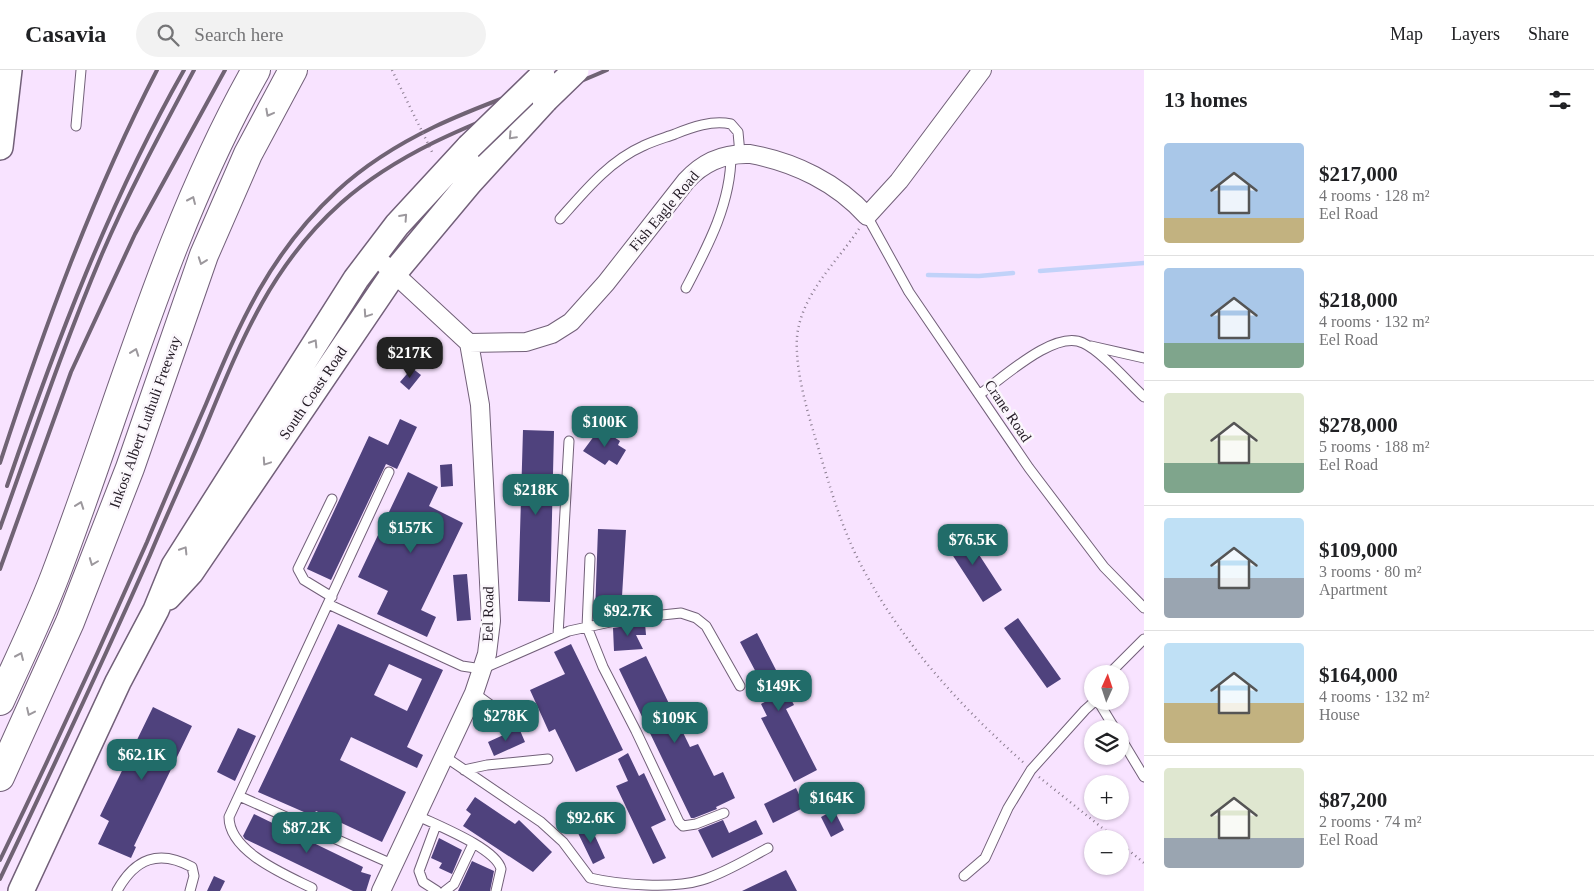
<!DOCTYPE html>
<html lang="en">
<head>
<meta charset="utf-8">
<style>
	body { margin:0; font-family:Georgia,serif; background:#f2f2f2; color:#202124; height:100vh; display:flex; flex-direction:column; font-size:19px; white-space:nowrap }
	* { box-sizing:border-box; margin:0 }
	p { font-size:16px; color:#757577 }
	.icon { flex:none; width:28px; height:28px; fill:none; stroke:currentColor; stroke-width:2; stroke-linecap:round; stroke-linejoin:round }
	.map { position:relative; flex:1; overflow:hidden }
	.sheet { display:flex; flex-direction:column; background:#fff; width:450px }
	.sheet>* { flex:none }
	.needle { width:32px; rotate:3deg }
	.tools { position:absolute; left:1084px; top:595px; display:grid; gap:10px }
	.tools a { display:grid; place-items:center; width:45px; height:45px; border-radius:50%; background:#fff; box-shadow:0 1px 4px #0004; font-size:25px }
	.price { position:absolute; translate:-50% -42px; padding:0 11px; border-radius:10px; background:#216c69; color:#fff; font-size:16px; line-height:32px; filter:drop-shadow(0 1px 2px #0008) }
	.price::after { content:''; position:absolute; left:50%; top:30px; width:15px; height:11px; margin-left:-8px; background:inherit; clip-path:polygon(0 0,100% 0,50% 100%) }
	.price.selected { background:#222; color:#fff }
	ul { padding:0; list-style:none }
	li { display:flex; align-items:center; gap:15px; height:125px; padding:0 20px }
	li+li { border-top:1px solid #e0e0e0 }
	li span { display:grid; place-items:center; flex:none; width:140px; height:100px; border-radius:5px; color:#555 }
	li>.icon { margin-inline-start:auto }
	span .icon { width:60px; height:60px; fill:#fffc; stroke-width:1 }
	li b { font-size:21px }
	h2 { display:flex; justify-content:space-between; align-items:center; height:60px; padding:0 20px; font-size:21px }
	header { display:flex; align-items:center; gap:30px; box-sizing:border-box; height:70px; padding:0 25px; background:#fff; border-bottom:1px solid #e0e0e0 }
	header strong { font-size:24px }
	nav { display:flex; gap:28px; margin-inline-start:auto; font-size:18px }
	.search { width:350px; height:45px; background:#f2f2f2; display:flex; align-items:center; gap:12px; box-sizing:border-box; padding:0 18px; border-radius:28px; color:#757577; font-size:19px }
	main { display:flex; flex:1; min-height:0 }
	.map>svg:first-child { display:block }
	.lines { fill:none; stroke-linecap:round; stroke-linejoin:round }
	.stream { stroke:#c1d2f9; stroke-width:4.5 }
	.building { fill:#4f427d; fill-rule:evenodd }
	.lane-casing { stroke:#726079; stroke-width:11 }
	.street-casing { stroke:#726079; stroke-width:20 }
	.secondary-casing { stroke:#726079; stroke-width:28 }
	.highway-casing { stroke:#726079; stroke-width:30 }
	.path { stroke:#8a7c8f; stroke-width:2.5; stroke-dasharray:1 4; stroke-linecap:butt }
	.lane { stroke:#fff; stroke-width:9 }
	.street { stroke:#fff; stroke-width:18 }
	.secondary { stroke:#fff; stroke-width:25 }
	.highway { stroke:#fff; stroke-width:28 }
	.rail { stroke:#706374; stroke-width:4 }
	.secondary-bridge-casing { stroke:#726079; stroke-width:28; stroke-linecap:butt }
	.path-bridge { stroke:#8a7c8f; stroke-width:2.5; stroke-dasharray:1 4; stroke-linecap:butt }
	.secondary-bridge { stroke:#fff; stroke-width:25 }
	.oneway { stroke:#9c989d }
	.labels { text-anchor:middle; stroke-width:5; stroke-linejoin:round; paint-order:stroke }
	.street-label { font-size:15px; fill:#231b25; stroke:#fbf7fc }
</style>
</head>
<body>
<header>
<strong>Casavia</strong>
<div class="search"><svg class="icon" aria-label="search" viewBox="0 0 24 24"><circle cx="10" cy="10" r="6"/><path d="M15 15l6 6"/></svg>Search here</div>
<nav><a>Map</a><a>Layers</a><a>Share</a></nav>
</header>
<main>
<div class="map">
<svg width="1144" height="821" viewBox="0 0 1144 821">
	<rect width="100%" height="100%" fill="#f8e3ff"/>
	<g class="lines">
		<path class="stream" d="M 1040,201 L 1144,193
			M 928,205 L 979,206 L 1013,203"/>
	</g>
	<path class="building" d="M 412,298 L 421,305 L 409,320 L 400,312 Z
		M 400,349 L 417,357 L 397,399 L 386,394 L 331,510 L 307,499 L 369,366 L 388,375 Z
		M 600,358 L 620,371 L 618,375 L 626,380 L 617,395 L 609,390 L 605,395 L 583,381 Z
		M 523,360 L 554,361 L 550,532 L 518,531 Z
		M 452,394 L 453,416 L 441,417 L 440,395 Z
		M 408,402 L 438,417 L 429,436 L 463,453 L 421,540 L 436,547 L 427,567 L 377,544 L 388,521 L 358,507 Z
		M 598,459 L 626,460 L 621,543 L 595,543 Z
		M 963,460 L 1002,520 L 983,532 L 944,472 Z
		M 467,504 L 471,550 L 457,551 L 453,505 Z
		M 1018,548 L 1061,609 L 1047,618 L 1004,558 Z
		M 645,553 L 646,565 L 636,565 L 643,579 L 614,581 L 613,558 Z
		M 338,554 L 443,600 L 407,677 L 423,685 L 417,698 L 351,667 L 340,690 L 406,722 L 382,772 L 316,741 L 313,746 L 258,722 ZM 389,594 L 422,609 L 407,641 L 374,625 Z
		M 757,563 L 794,635 L 786,639 L 817,700 L 794,712 L 761,648 L 767,646 L 761,634 L 770,629 L 740,572 Z
		M 571,574 L 623,680 L 576,702 L 555,659 L 549,662 L 530,620 L 565,604 L 554,582 Z
		M 646,586 L 690,677 L 698,674 L 714,706 L 723,702 L 735,728 L 716,737 L 717,739 L 694,748 L 691,748 L 619,599 Z
		M 153,637 L 192,656 L 134,776 L 136,777 L 131,788 L 98,774 L 109,751 L 100,746 Z
		M 238,658 L 256,666 L 235,711 L 217,702 Z
		M 519,658 L 525,672 L 494,686 L 488,672 Z
		M 628,683 L 639,706 L 644,703 L 666,750 L 651,757 L 666,788 L 653,794 L 616,716 L 628,711 L 618,689 Z
		M 796,718 L 805,737 L 773,753 L 764,734 Z
		M 475,727 L 515,754 L 519,750 L 552,782 L 533,802 L 463,756 L 471,744 L 466,740 Z
		M 834,740 L 844,760 L 831,767 L 821,747 Z
		M 254,744 L 363,797 L 361,802 L 371,805 L 366,821 L 353,821 L 245,769 L 243,766 Z
		M 723,750 L 729,763 L 756,750 L 763,764 L 712,788 L 698,760 Z
		M 590,755 L 605,788 L 593,794 L 577,761 Z
		M 439,768 L 462,780 L 452,804 L 439,798 L 442,793 L 431,788 Z
		M 472,791 L 494,801 L 490,821 L 458,821 Z
		M 786,800 L 797,821 L 742,821 Z
		M 214,806 L 225,811 L 220,821 L 207,821 Z"/>
	<g class="lines">
		<g class="lane-casing">
			<path id="lane" d="M 76,56 L 81,0
				M 867,146 L 909,222 L 1029,398 L 1104,497 L 1144,538
				M 560,149 C 584,122 609,91 643,76 C 653,71 664,68 675,64 C 692,57 712,50 731,54 L 738,62 L 740,84
				M 686,218 C 708,176 731,133 731,85
				M 1091,276 L 1144,288
				M 980,324 C 1003,308 1055,259 1083,273 C 1101,281 1128,312 1144,327
				M 590,488 L 587,557 L 603,597 L 636,661 L 679,752 L 683,756 L 696,754 L 724,743
				M 332,527 L 304,510 L 298,499 L 332,429
				M 328,534 L 462,596 L 482,599 L 569,561 L 624,549 L 681,543 L 696,548 L 706,556 L 740,616
				M 558,565 L 569,371
				M 1109,604 L 1144,569
				M 474,623 L 510,649
				M 1098,631 L 1115,659
				M 1120,667 L 1144,707
				M 444,686 L 541,752 L 563,772 L 590,808 C 620,815 673,819 702,810 C 725,803 747,789 768,778
				M 464,700 L 487,695 L 548,689
				M 239,726 L 392,794
				M 416,745 C 436,755 496,778 501,799 L 496,821
				M 436,755 L 419,801 L 423,812 L 437,821
				M 964,806 L 985,788 L 1008,738 L 1031,700 L 1085,640 L 1095,631
				M 312,818 C 286,805 229,782 229,747 L 389,402
				M 117,821 C 135,788 159,779 192,797 L 194,806 L 190,821
				M 445,821 L 454,814 L 473,774"/>
		</g>
		<g class="street-casing">
			<path id="street" d="M 469,273 L 526,272 L 552,264 L 571,252 L 606,213 L 686,111 C 703,92 725,83 750,84 C 795,92 837,113 867,146 L 899,111 L 982,0
				M 381,821 L 474,623 L 487,584 L 491,551 L 480,335 L 469,273 L 385,195"/>
		</g>
		<g class="secondary-casing">
			<path id="secondary" d="M 0,77 L 9,0
				M 168,527 L 191,502 L 394,203 L 470,112 L 545,30
				M 21,821 L 118,612 L 156,540 L 174,496 L 356,209 L 397,155 L 469,77"/>
		</g>
		<g class="highway-casing">
			<path id="highway" d="M 0,631 C 19,589 39,548 55,506 C 120,336 166,159 256,0
				M 0,707 L 70,552 L 130,398 L 204,185 L 248,84 L 293,0"/>
		</g>
		<path class="path" d="M 859,159 C 838,190 808,218 799,255 C 791,285 806,337 815,367 C 828,410 840,455 861,495 C 902,573 959,635 1024,693
			M 1039,707 L 1116,769
			M 1120,773 L 1144,793"/>
		<use href="#lane" class="lane"/>
		<use href="#street" class="street"/>
		<use href="#secondary" class="secondary"/>
		<use href="#highway" class="highway"/>
		<path class="rail" d="M 0,393 C 44,258 92,126 157,0
			M 7,416 C 56,273 109,132 184,0
			M 0,458 C 33,366 64,274 102,184 C 129,121 162,60 194,0
			M 0,499 L 71,302 L 135,164 L 225,0
			M 0,790 C 51,685 100,579 147,472 C 166,426 186,380 206,334 C 240,252 270,183 337,121 C 405,58 494,32 579,0
			M 0,809 C 51,702 102,594 150,485 C 167,444 186,404 203,363 C 239,276 269,197 341,133 C 417,66 517,40 607,0"/>
		<g class="secondary-bridge-casing">
			<path id="secondary-bridge" d="M 545,30 L 576,0
				M 469,77 L 542,6"/>
		</g>
		<path class="path-bridge" d="M 392,0 L 432,82"/>
		<use href="#secondary-bridge" class="secondary-bridge"/>
	</g>
	<defs><path id="oneway-chevron" d="M-2-3.5L2.5 0L-2 3.5" fill="none" stroke-width="1.6" stroke-linecap="round" stroke-linejoin="round" transform="scale(1.25)"/></defs>
	<g class="oneway">
		<use href="#oneway-chevron" transform="translate(269 43) rotate(118)"/>
		<use href="#oneway-chevron" transform="translate(512 66) rotate(133)"/>
		<use href="#oneway-chevron" transform="translate(192 130) rotate(-66)"/>
		<use href="#oneway-chevron" transform="translate(404 147) rotate(-48)"/>
		<use href="#oneway-chevron" transform="translate(202 191) rotate(110)"/>
		<use href="#oneway-chevron" transform="translate(367 244) rotate(124)"/>
		<use href="#oneway-chevron" transform="translate(314 273) rotate(-58)"/>
		<use href="#oneway-chevron" transform="translate(135 282) rotate(-70)"/>
		<use href="#oneway-chevron" transform="translate(266 392) rotate(124)"/>
		<use href="#oneway-chevron" transform="translate(80 435) rotate(-70)"/>
		<use href="#oneway-chevron" transform="translate(184 480) rotate(-58)"/>
		<use href="#oneway-chevron" transform="translate(93 492) rotate(111)"/>
		<use href="#oneway-chevron" transform="translate(20 586) rotate(-66)"/>
		<use href="#oneway-chevron" transform="translate(30 642) rotate(115)"/>
	</g>
	<g class="labels">
		<g class="street-label">
			<text transform="translate(664 141) rotate(-50)" y="5">Fish Eagle Road</text>
			<text transform="translate(313 323) rotate(-56)" y="5">South Coast Road</text>
			<text transform="translate(1008 341) rotate(56)" y="5">Crane Road</text>
			<text transform="translate(145 352) rotate(-70)" y="5">Inkosi Albert Luthuli Freeway</text>
			<text transform="translate(488 544) rotate(-89)" y="5">Eel Road</text>
		</g>
	</g>
</svg>
<div class="tools">
<a><svg class="needle" viewBox="-14 -14 28 28"><path d="M0-13l5 13h-10z" fill="#e53935"/><path d="M0 13l5-13h-10z" fill="#757577"/></svg></a>
<a><svg class="icon" aria-label="layers" viewBox="0 0 24 24"><path d="M12 4l9 5-9 5-9-5zM3 14l9 5 9-5"/></svg></a>
<a>+</a>
<a>−</a>
</div>
<b class="price selected" style="left:410px;top:309px">$217K</b>
<b class="price" style="left:605px;top:378px">$100K</b>
<b class="price" style="left:536px;top:446px">$218K</b>
<b class="price" style="left:411px;top:484px">$157K</b>
<b class="price" style="left:973px;top:496px">$76.5K</b>
<b class="price" style="left:628px;top:567px">$92.7K</b>
<b class="price" style="left:779px;top:642px">$149K</b>
<b class="price" style="left:506px;top:672px">$278K</b>
<b class="price" style="left:675px;top:674px">$109K</b>
<b class="price" style="left:142px;top:711px">$62.1K</b>
<b class="price" style="left:832px;top:754px">$164K</b>
<b class="price" style="left:591px;top:774px">$92.6K</b>
<b class="price" style="left:307px;top:784px">$87.2K</b>
</div>
<section class="sheet">
<h2>13 homes<svg class="icon" aria-label="filters" viewBox="0 0 24 24"><path d="M4 7h16M4 17h16"/><circle cx="9" cy="7" r="2"/><circle cx="15" cy="17" r="2"/></svg></h2>
<ul>
<li><span style="background:linear-gradient(#a9c7e8 75%,#c2b280 0)"><svg class="icon" aria-label="home" viewBox="0 0 24 24"><path d="M3 11l9-7 9 7M6 9v11h12V9"/></svg></span><div><b>$217,000</b><p>4 rooms · 128 m²</p><p>Eel Road</p></div></li>
<li><span style="background:linear-gradient(#a9c7e8 75%,#7fa58c 0)"><svg class="icon" aria-label="home" viewBox="0 0 24 24"><path d="M3 11l9-7 9 7M6 9v11h12V9"/></svg></span><div><b>$218,000</b><p>4 rooms · 132 m²</p><p>Eel Road</p></div></li>
<li><span style="background:linear-gradient(#dfe7d0 70%,#7fa58c 0)"><svg class="icon" aria-label="home" viewBox="0 0 24 24"><path d="M3 11l9-7 9 7M6 9v11h12V9"/></svg></span><div><b>$278,000</b><p>5 rooms · 188 m²</p><p>Eel Road</p></div></li>
<li><span style="background:linear-gradient(#bfe0f5 60%,#9aa5b1 0)"><svg class="icon" aria-label="home" viewBox="0 0 24 24"><path d="M3 11l9-7 9 7M6 9v11h12V9"/></svg></span><div><b>$109,000</b><p>3 rooms · 80 m²</p><p>Apartment</p></div></li>
<li><span style="background:linear-gradient(#bfe0f5 60%,#c2b280 0)"><svg class="icon" aria-label="home" viewBox="0 0 24 24"><path d="M3 11l9-7 9 7M6 9v11h12V9"/></svg></span><div><b>$164,000</b><p>4 rooms · 132 m²</p><p>House</p></div></li>
<li><span style="background:linear-gradient(#dfe7d0 70%,#9aa5b1 0)"><svg class="icon" aria-label="home" viewBox="0 0 24 24"><path d="M3 11l9-7 9 7M6 9v11h12V9"/></svg></span><div><b>$87,200</b><p>2 rooms · 74 m²</p><p>Eel Road</p></div></li>
</ul>
</section>
</main>
</body>
</html>
